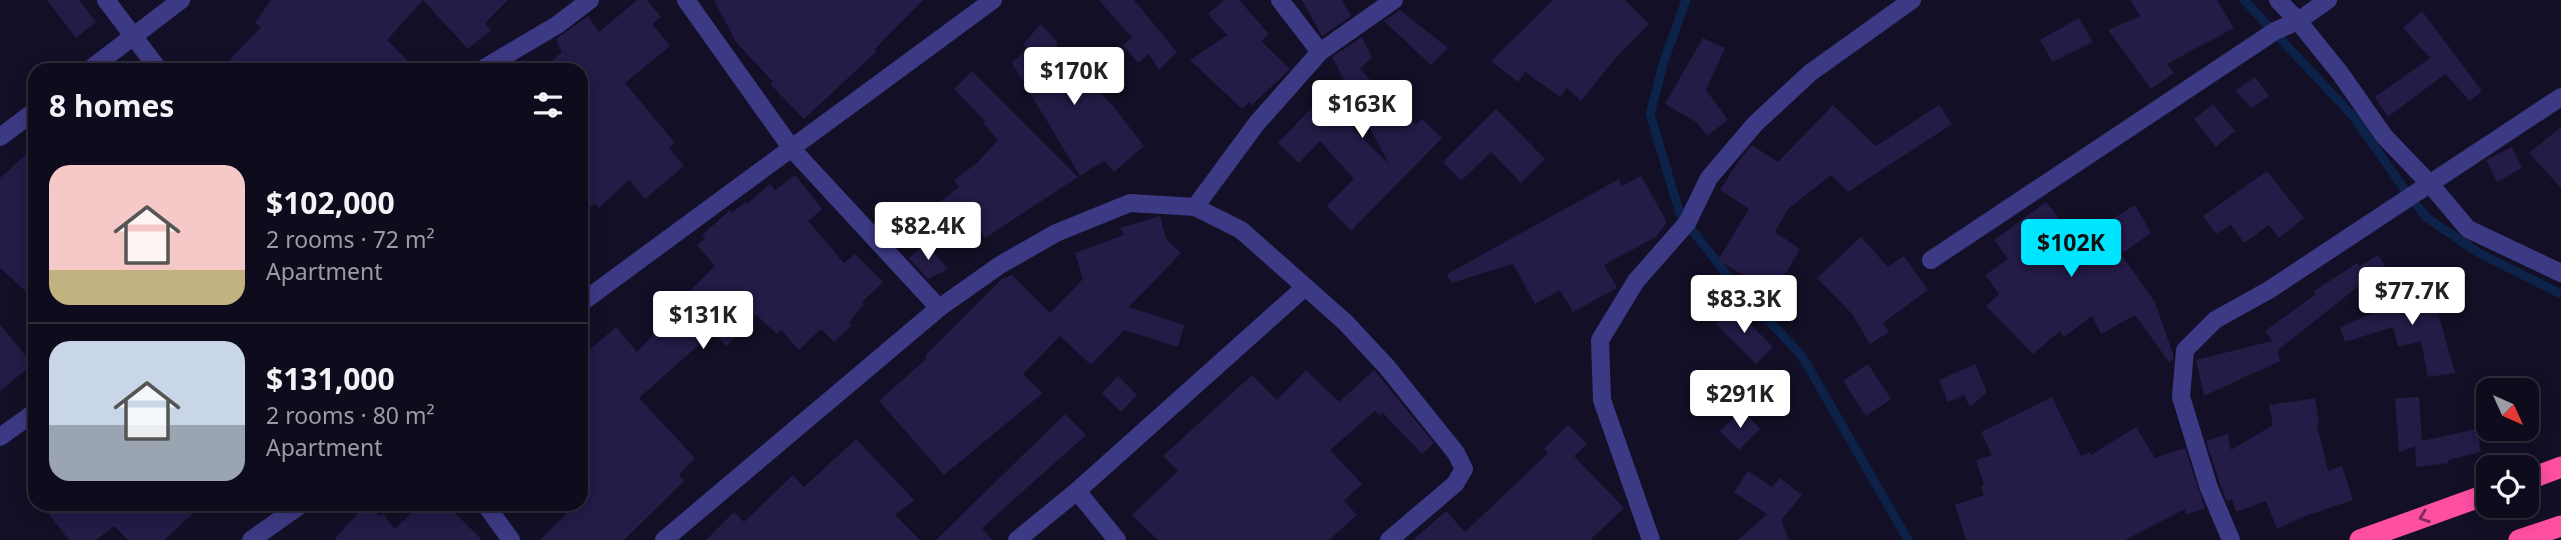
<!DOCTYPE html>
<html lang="en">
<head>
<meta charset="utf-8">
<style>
	body { margin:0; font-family:"Noto Sans",sans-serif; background:#1c1929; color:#f1f3f6; height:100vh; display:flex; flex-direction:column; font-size:26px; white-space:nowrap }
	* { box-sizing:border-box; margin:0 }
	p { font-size:23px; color:#9b9ba3 }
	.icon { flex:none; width:38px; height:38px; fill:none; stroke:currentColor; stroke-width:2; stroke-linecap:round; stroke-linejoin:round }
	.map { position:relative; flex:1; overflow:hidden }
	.sheet { position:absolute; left:28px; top:63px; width:560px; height:448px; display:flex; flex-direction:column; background:#0e0b1c; border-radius:21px; box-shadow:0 4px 18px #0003,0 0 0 2px #2e2b3b }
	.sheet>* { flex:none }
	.needle { width:46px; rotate:135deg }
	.controls { position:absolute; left:2476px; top:378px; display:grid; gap:14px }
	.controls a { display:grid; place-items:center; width:63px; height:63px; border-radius:14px; background:#0e0b1c; box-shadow:0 4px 18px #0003,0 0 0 2px #2e2b3b; font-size:35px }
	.price { position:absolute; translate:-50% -60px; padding:0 16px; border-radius:7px; background:#fff; color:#222; font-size:23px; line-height:46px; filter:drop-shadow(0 2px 4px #0008) }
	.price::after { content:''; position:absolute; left:50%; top:42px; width:21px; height:16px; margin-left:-10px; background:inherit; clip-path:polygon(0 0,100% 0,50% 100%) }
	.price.on { background:#00e5ff; color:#111 }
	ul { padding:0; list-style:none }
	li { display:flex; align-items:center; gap:21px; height:175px; padding:0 21px }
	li+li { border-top:2px solid #2e2b3b }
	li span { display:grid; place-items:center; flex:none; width:196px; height:140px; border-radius:21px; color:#555 }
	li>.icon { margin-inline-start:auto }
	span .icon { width:84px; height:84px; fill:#fffc; stroke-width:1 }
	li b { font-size:30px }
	h2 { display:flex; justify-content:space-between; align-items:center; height:84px; padding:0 21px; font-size:30px }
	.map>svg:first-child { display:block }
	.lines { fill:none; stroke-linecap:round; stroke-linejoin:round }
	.stream { stroke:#0c2248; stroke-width:9 }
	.building { fill:#241b47 }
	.street { stroke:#3d3a85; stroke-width:18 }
	.highway { stroke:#ff4fa3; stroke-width:21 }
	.oneway { stroke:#7d2c5e }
</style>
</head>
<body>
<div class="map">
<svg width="2561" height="540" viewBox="0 0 2561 540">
	<rect width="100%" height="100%" fill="#130f26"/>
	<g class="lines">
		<path class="stream" d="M 1686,0 L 1664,61 L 1650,114 L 1680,214 L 1733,283 L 1802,356 L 1908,540
			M 2244,0 L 2353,116 L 2410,197 L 2427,218 L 2479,253 L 2561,294"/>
	</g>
	<path class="building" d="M 47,0 L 79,0 L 96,22 L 76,38 Z
		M 271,0 L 423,0 L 387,40 L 417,70 L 241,70 L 230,59 L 261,27 L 255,23 Z
		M 423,0 L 508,0 L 485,23 L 491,30 L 468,49 Z
		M 637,0 L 647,0 L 661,17 L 652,24 L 670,46 L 625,83 L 675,143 L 669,148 L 684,166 L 645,199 L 629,180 L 599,208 L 595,203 L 581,216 L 581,70 L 541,70 L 562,52 L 556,39 L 588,16 L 599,32 Z
		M 714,0 L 923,0 L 875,49 L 877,51 L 804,119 L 770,84 L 773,82 L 736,42 Z
		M 1099,0 L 1134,0 L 1177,52 L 1159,70 L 1149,54 L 1138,63 L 1123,45 L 1132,38 Z
		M 1224,0 L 1239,0 L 1269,34 L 1261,41 L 1290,69 L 1252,105 L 1249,102 L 1242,109 L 1190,60 L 1227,35 L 1208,14 Z
		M 1302,0 L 1342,0 L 1351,16 L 1322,36 Z
		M 1553,0 L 1625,0 L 1649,24 L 1613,61 L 1581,101 L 1567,88 L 1560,97 L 1525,72 L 1518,82 L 1491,61 Z
		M 2130,0 L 2217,0 L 2234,28 L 2167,64 L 2174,73 L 2151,89 L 2108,30 L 2140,16 Z
		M 1400,10 L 1448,48 L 1431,65 L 1384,21 Z
		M 2422,11 L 2482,91 L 2470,101 L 2445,74 L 2388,117 L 2375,97 L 2430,58 L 2403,28 Z
		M 2079,18 L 2093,42 L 2052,62 L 2040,40 Z
		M 1041,24 L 1058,43 L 1056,45 L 1113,106 L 1144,146 L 1114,172 L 1104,161 L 1080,176 L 1012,63 L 1027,49 L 1023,44 Z
		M 1362,37 L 1372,57 L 1360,69 L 1401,113 L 1404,111 L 1416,125 L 1422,119 L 1442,138 L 1351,231 L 1327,206 L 1354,179 L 1320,141 L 1299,163 L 1278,143 L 1321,98 L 1389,164 L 1332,57 Z
		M 1703,38 L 1725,48 L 1706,90 L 1728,120 L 1707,136 L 1696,122 L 1665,104 Z
		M 972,71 L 1078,177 L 985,238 L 981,232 L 958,238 L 933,207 L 959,187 L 954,180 L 977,163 L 998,140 L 983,123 L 985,121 L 954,89 Z
		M 2255,77 L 2269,96 L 2252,108 L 2235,91 Z
		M 2213,104 L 2235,131 L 2216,147 L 2194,119 Z
		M 1833,105 L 1876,146 L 1939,105 L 1952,124 L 1848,192 L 1831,175 L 1788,209 L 1775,232 L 1800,249 L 1774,294 L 1718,260 L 1749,209 L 1720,190 L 1738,162 L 1752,145 L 1778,162 Z
		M 1496,109 L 1545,159 L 1521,183 L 1491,152 L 1461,181 L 1443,162 Z
		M 2561,127 L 2561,188 L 2529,153 Z
		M 35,146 L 35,300 L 0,268 L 0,178 Z
		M 2512,147 L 2522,168 L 2497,182 L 2486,160 Z
		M 2267,171 L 2304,218 L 2279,238 L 2269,225 L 2244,243 L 2231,225 L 2216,234 L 2203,216 Z
		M 795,175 L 822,209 L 808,221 L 844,263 L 855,254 L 883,282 L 862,302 L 864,304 L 849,322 L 852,325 L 834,342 L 821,329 L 799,350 L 781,330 L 777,334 L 756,315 L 727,346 L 712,333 L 639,398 L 695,458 L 679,475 L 684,481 L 624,540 L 540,540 L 576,504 L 581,504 L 581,357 L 616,327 L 637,352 L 672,315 L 669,312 L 715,266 L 697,245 L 705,239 L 702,235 L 730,210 L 732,213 L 745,202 L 747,204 L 770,184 L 775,190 Z
		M 1641,176 L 1667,222 L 1656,237 L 1604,265 L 1617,288 L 1573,312 L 1560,290 L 1535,304 L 1513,264 L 1451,283 L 1447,274 L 1619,179 L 1622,186 Z
		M 2046,202 L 2074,236 L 2103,218 L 2106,223 L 2135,205 L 2151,233 L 2121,254 L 2155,302 L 2173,354 L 2173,360 L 2169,362 L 2135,315 L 2101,334 L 2092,316 L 2064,337 L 2060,331 L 2033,354 L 1986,306 L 1999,294 L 1985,275 L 2008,259 L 1994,240 Z
		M 1160,216 L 1166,239 L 1181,253 L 1129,307 L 1184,325 L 1178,347 L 1124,330 L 1091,365 L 1060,336 L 1023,374 L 1043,393 L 944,475 L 879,401 L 927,358 L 925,356 L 1002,279 L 1012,275 L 1050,313 L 1083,279 L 1075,253 L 1124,235 L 1120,228 Z
		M 1861,237 L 1888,267 L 1904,256 L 1928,290 L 1883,323 L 1889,332 L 1870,344 L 1852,314 L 1817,278 Z
		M 926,243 L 948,269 L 928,279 L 909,258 Z
		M 2378,255 L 2385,265 L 2278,350 L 2280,361 L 2204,396 L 2196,360 L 2272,341 L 2265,331 L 2316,294 L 2314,291 L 2357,263 L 2359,266 Z
		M 2443,283 L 2451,303 L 2437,309 L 2455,373 L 2428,377 L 2421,341 L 2398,347 L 2393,327 L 2345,342 L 2340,327 Z
		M 1732,306 L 1773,347 L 1756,364 L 1715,323 Z
		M 0,325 L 33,364 L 0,391 Z
		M 1868,364 L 1891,399 L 1866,416 L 1843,381 Z
		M 1975,364 L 1987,392 L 1970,407 L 1964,395 L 1948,402 L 1939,380 Z
		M 1306,370 L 1339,402 L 1374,370 L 1434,443 L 1422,454 L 1383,413 L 1380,416 L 1375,411 L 1330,450 L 1362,484 L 1344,501 L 1357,515 L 1329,540 L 1158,540 L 1132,515 L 1178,471 L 1163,456 L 1252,375 L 1277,400 Z
		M 1118,376 L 1137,395 L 1121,412 L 1102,393 Z
		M 2052,397 L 2081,456 L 2089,452 L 2091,455 L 2136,427 L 2155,458 L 2185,448 L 2205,508 L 2186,515 L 2185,509 L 2125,540 L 1966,540 L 1955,505 L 1984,495 L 1981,486 L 1984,485 L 1976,460 L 1992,455 L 1981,432 Z
		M 2419,397 L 2422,441 L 2477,429 L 2481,452 L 2448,460 L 2448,463 L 2416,467 L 2415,446 L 2399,452 L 2395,398 Z
		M 2315,398 L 2319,424 L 2317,425 L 2328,471 L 2342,466 L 2353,500 L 2305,516 L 2277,529 L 2266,501 L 2236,512 L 2232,499 L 2227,501 L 2220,484 L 2206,441 L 2228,434 L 2231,450 L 2273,425 L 2269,405 Z
		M 1742,410 L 1760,429 L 1739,450 L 1720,431 Z
		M 1065,414 L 1086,435 L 982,528 L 992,540 L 936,540 Z
		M 1568,425 L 1587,444 L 1574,456 L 1624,508 L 1590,540 L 1413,540 L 1446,511 L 1465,532 L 1548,453 L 1544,449 Z
		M 856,439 L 914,500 L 895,515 L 920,540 L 706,540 L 734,512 L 744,522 L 793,475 L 804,487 Z
		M 1748,471 L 1772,487 L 1780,478 L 1802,495 L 1781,520 L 1789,540 L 1738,540 L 1767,514 L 1734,492 Z
		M 41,504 L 203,504 L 164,540 L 128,540 L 114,526 L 96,540 L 69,540 Z
		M 366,504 L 371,504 L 379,516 L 383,514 L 395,529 L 420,504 L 446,504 L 482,540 L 334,540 Z"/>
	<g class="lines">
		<path class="street" d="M 106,0 L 159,70
			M 686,0 L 792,149 L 939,308
			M 1280,0 L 1320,52
			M 2278,0 L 2298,21 L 2340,73 L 2384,136 L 2430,184 L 2468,229 L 2561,273
			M 89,70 L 181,0
			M 481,70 L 557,25 L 590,0
			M 0,137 L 35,111
			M 1195,207 L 1257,123 L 1320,52 L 1394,0
			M 1931,260 L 2275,31 L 2298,21 L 2328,0
			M 581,303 L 993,0
			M 0,437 L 35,412
			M 1077,491 L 1117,540
			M 485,504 L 511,540
			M 251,540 L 302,504
			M 664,540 L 939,308 L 1000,265 L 1056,233 L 1130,203 L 1195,207 L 1241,230 L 1345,322 L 1387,367 L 1456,453 L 1464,469 L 1455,484 L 1389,540
			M 1017,540 L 1077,491 L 1304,288
			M 1651,540 L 1602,400 L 1600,340 L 1636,281 L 1687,223 L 1709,178 L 1755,124 L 1810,73 L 1912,0
			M 2231,540 L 2209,488 L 2181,397 L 2185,350 L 2215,320 L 2269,290 L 2561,97"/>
		<path class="highway" d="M 2527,480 L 2561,467
			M 2360,540 L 2488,494
			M 2519,540 L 2561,526"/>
	</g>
	<defs><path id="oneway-chevron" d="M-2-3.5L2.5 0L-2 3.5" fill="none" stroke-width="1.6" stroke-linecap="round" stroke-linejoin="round" transform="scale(1.75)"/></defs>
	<use class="oneway" href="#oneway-chevron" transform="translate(2424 517) rotate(160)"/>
</svg>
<div class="controls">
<a><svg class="needle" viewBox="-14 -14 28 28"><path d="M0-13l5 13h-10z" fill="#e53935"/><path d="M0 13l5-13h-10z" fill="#9b9ba3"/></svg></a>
<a><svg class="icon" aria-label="locate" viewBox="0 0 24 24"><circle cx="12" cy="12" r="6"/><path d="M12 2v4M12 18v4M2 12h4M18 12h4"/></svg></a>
</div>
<b class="price" style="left:1074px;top:107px">$170K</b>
<b class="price" style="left:1362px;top:140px">$163K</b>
<b class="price" style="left:928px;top:262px">$82.4K</b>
<b class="price on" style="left:2071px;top:279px">$102K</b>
<b class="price" style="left:2412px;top:327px">$77.7K</b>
<b class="price" style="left:1744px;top:335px">$83.3K</b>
<b class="price" style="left:703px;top:351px">$131K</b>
<b class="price" style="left:1740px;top:430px">$291K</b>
<section class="sheet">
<h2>8 homes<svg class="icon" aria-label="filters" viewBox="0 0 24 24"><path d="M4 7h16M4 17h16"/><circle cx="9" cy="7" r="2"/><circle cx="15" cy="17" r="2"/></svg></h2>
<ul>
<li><span style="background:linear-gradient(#f6c9c9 75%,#c2b280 0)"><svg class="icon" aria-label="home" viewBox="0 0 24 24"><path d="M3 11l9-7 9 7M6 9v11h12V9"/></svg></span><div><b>$102,000</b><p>2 rooms · 72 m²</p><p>Apartment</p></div></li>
<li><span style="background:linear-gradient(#c9d6e8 60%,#9aa5b1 0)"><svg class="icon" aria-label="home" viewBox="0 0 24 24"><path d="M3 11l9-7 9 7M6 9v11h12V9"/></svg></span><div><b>$131,000</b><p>2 rooms · 80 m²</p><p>Apartment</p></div></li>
</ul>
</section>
</div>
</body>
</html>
